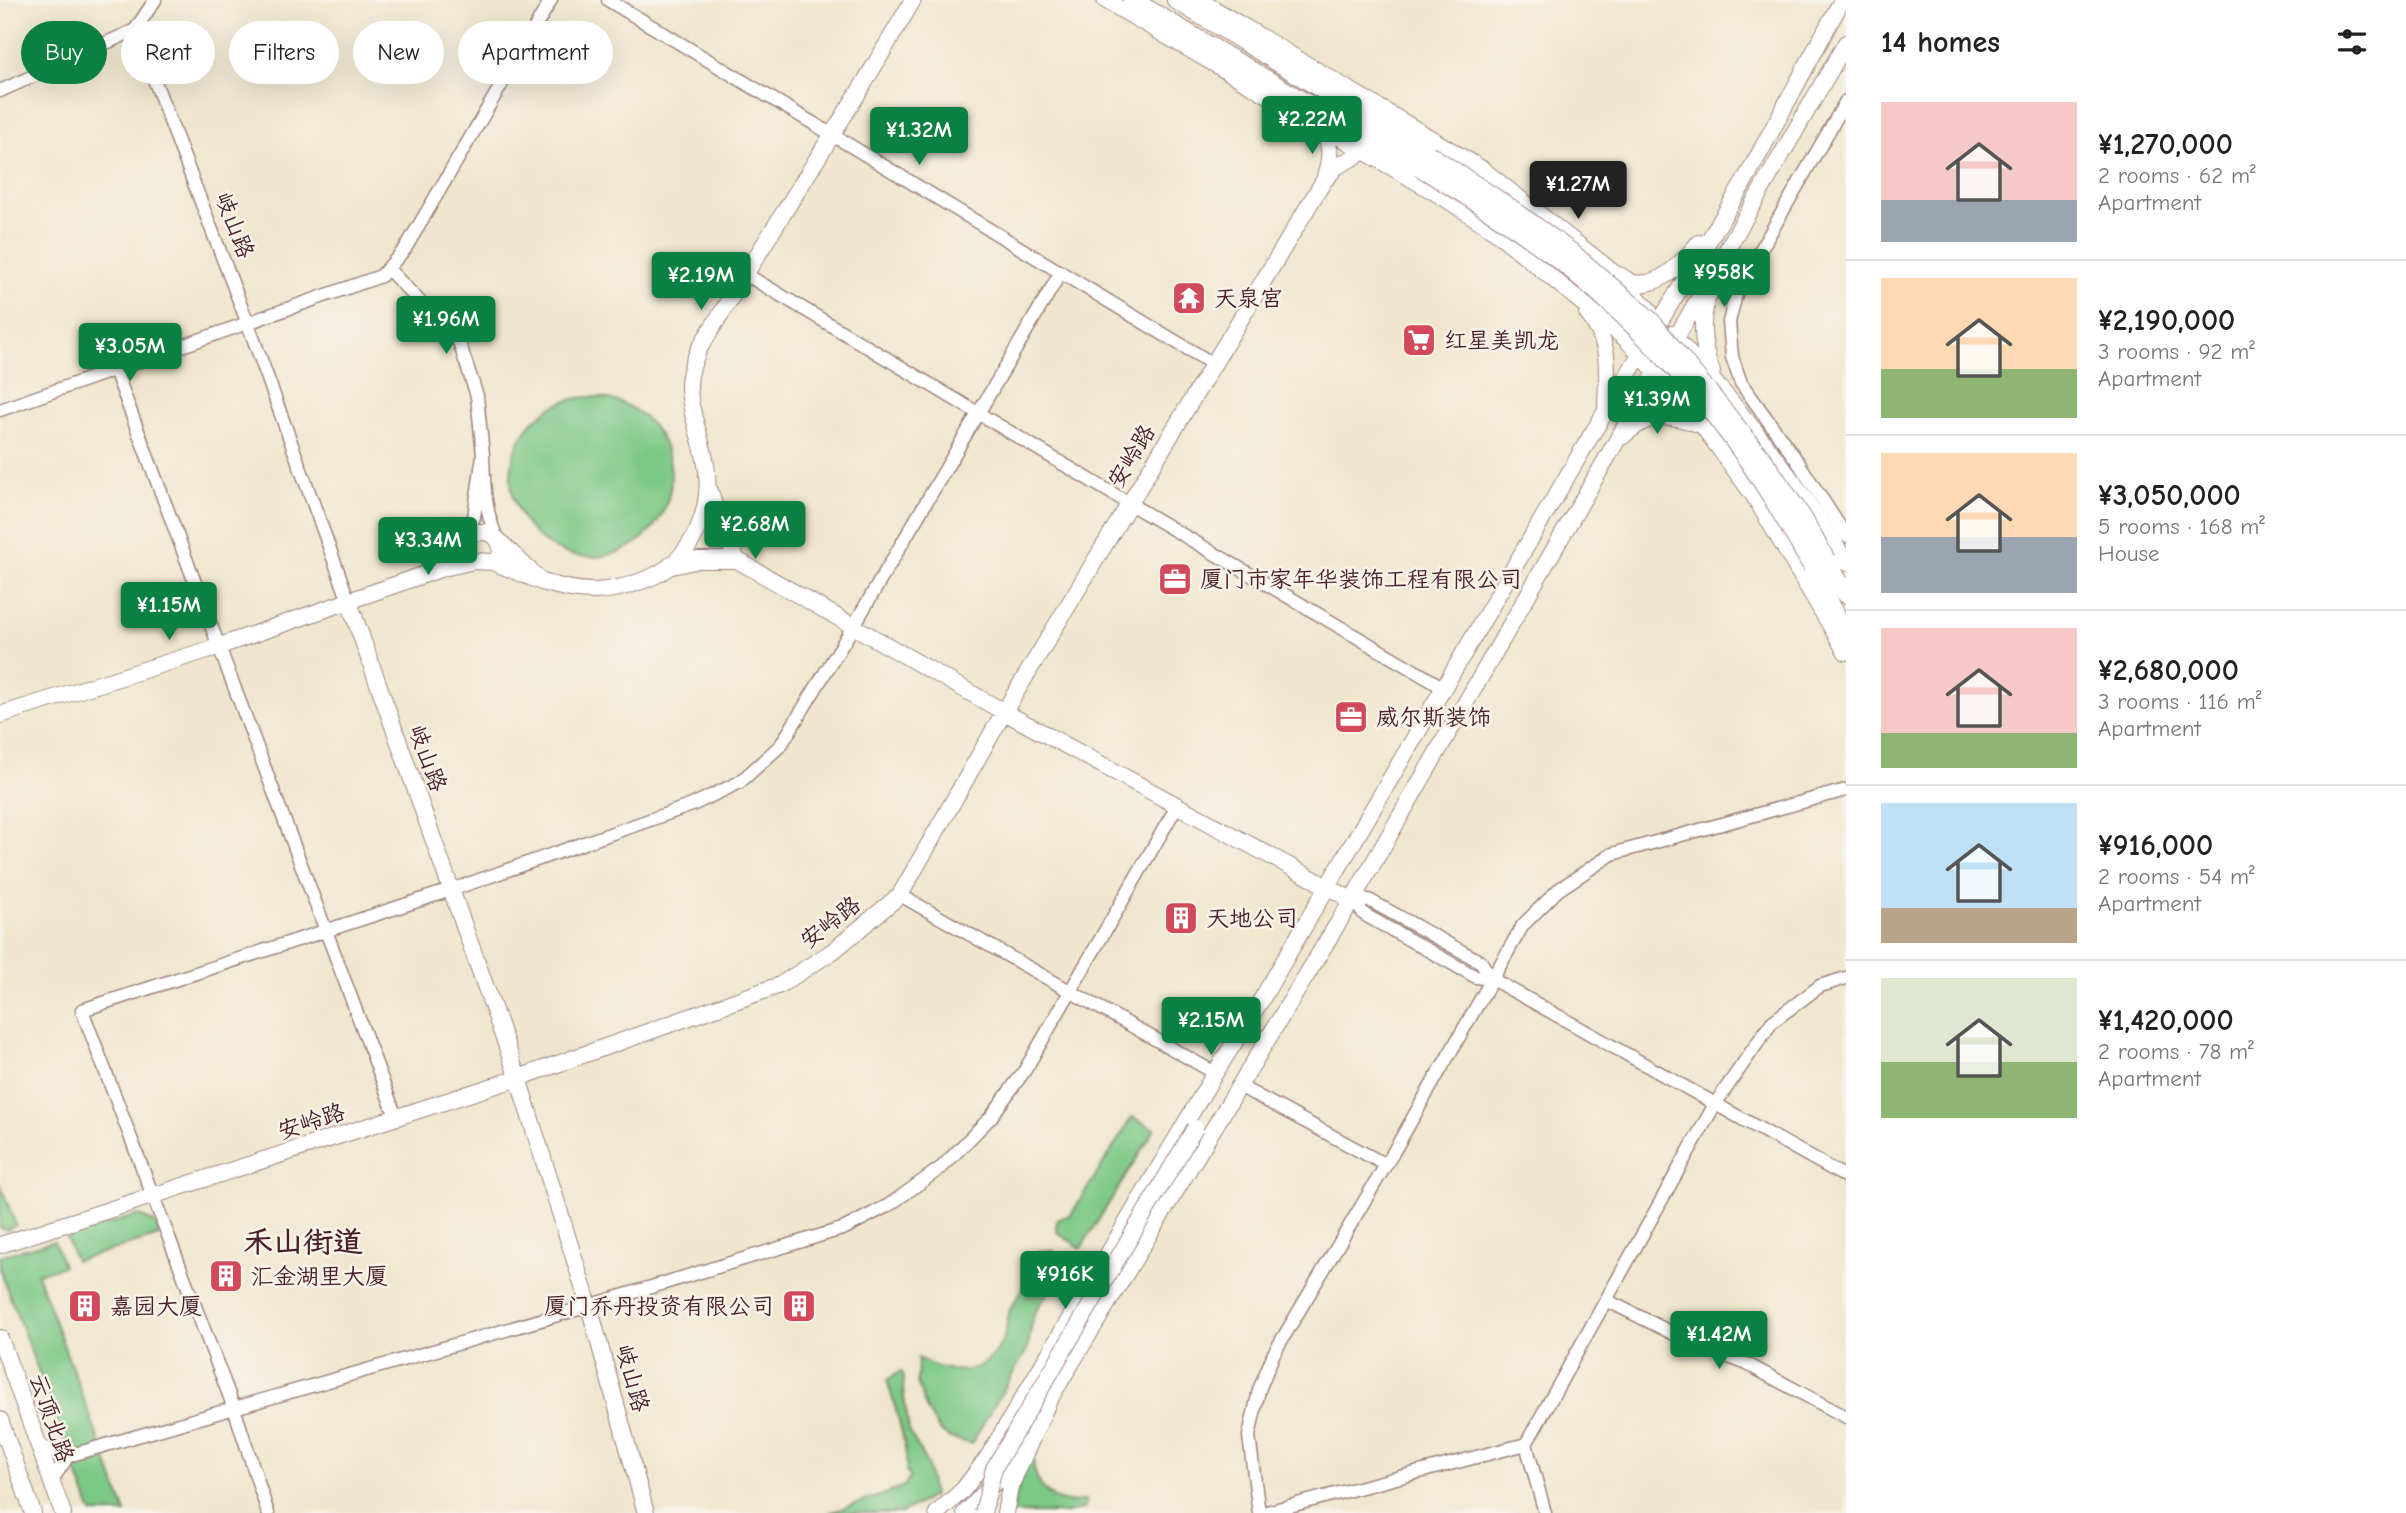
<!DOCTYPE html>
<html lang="en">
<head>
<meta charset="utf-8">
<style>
	body { margin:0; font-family:"Comic Neue","LXGW WenKai TC",sans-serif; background:#f6f6f6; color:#222; height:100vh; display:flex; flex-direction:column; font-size:26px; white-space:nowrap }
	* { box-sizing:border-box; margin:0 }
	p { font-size:23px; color:#767676 }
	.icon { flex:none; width:38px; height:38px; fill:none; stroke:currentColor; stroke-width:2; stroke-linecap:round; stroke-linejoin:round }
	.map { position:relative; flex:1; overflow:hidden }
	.sheet { display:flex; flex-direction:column; background:#fff; width:560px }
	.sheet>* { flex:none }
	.banner { position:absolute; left:21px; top:21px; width:665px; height:63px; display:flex; gap:14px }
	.price { position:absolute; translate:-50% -60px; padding:0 16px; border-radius:7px; background:#0b8043; color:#fff; font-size:23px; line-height:46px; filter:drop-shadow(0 2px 4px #0008) }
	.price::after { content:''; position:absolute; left:50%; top:42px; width:21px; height:16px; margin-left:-10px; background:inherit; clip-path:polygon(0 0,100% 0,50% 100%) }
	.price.selected { background:#222; color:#fff }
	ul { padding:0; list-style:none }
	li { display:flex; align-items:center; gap:21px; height:175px; padding:0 35px }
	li+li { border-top:2px solid #e0e0e0 }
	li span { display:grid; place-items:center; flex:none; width:196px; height:140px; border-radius:0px; color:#555 }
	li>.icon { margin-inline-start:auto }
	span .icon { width:84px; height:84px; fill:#fffc; stroke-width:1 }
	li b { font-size:30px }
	h2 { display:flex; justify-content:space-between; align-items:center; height:84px; padding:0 35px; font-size:30px }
	.tag { padding:0 24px; border-radius:32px; background:#fff; box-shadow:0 7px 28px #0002; font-size:24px; line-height:63px }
	.tag.selected { background:#0b8043; color:#fff }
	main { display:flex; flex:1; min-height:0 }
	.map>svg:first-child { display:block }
	.green { fill:#7bc886; stroke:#627458; stroke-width:2 }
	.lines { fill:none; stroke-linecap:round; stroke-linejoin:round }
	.minor-casing { stroke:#9d827c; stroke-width:15 }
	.major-casing { stroke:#9d827c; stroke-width:18 }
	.highway-casing { stroke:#9d827c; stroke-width:20 }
	.minor { stroke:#fff; stroke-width:12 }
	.major { stroke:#fff; stroke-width:16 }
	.highway { stroke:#fff; stroke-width:18 }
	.major-bridge-casing { stroke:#9d827c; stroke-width:18; stroke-linecap:butt }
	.highway-bridge-casing { stroke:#9d827c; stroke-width:20; stroke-linecap:butt }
	.major-bridge { stroke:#fff; stroke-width:16 }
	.highway-bridge { stroke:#fff; stroke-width:18 }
	.labels { text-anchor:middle; stroke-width:5; stroke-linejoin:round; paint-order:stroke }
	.street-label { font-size:23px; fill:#4a1f2b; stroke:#f7f3e8 }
	.poi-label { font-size:23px; fill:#4a1f2b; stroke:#f7f3e8; text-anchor:start }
	.district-label { font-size:30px; font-weight:bold; fill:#4a1f2b; stroke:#f7f3e8 }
</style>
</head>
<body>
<main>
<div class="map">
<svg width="1846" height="1513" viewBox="0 0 1846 1513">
	<rect width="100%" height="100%" fill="#f7f3e8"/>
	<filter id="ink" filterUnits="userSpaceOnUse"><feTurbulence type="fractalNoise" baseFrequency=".0143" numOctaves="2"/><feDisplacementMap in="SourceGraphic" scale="14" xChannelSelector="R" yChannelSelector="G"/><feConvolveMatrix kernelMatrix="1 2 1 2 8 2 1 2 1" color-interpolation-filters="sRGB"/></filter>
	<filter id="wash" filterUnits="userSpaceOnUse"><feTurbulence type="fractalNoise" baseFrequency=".00686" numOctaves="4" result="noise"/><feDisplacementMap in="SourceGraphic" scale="28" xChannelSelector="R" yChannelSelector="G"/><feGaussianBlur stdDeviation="1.57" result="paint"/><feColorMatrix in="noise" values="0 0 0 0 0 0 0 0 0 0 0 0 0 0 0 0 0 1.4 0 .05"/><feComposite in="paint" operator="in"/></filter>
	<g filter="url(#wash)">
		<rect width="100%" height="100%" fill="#f0e6cd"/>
		<path class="green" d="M511 477a80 80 0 1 1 160 0a80 80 0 1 1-160 0Z
			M 1132,1117 L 1155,1129 L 1081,1248 L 1058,1233 L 1056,1226 L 1058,1219 L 1071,1215 Z
			M 0,1184 L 16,1225 L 6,1230 L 0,1228 Z
			M 138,1215 L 155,1223 L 159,1236 L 75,1261 L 66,1237 Z
			M 54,1241 L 63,1266 L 37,1274 L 126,1513 L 92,1513 L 0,1270 L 0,1256 Z
			M 1052,1250 L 1067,1263 L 1034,1314 L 1027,1350 L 971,1444 L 948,1437 L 939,1430 L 927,1410 L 917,1382 L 918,1358 C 952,1377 988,1377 1004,1337 C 1008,1328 1006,1318 1010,1310 C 1018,1294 1030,1279 1039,1263 L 1034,1258 L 1039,1251 Z
			M 901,1371 L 904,1377 L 903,1390 L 909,1431 L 927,1464 L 933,1496 L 902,1513 L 829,1513 L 888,1493 L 904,1486 L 910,1478 L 906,1471 C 909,1448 894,1404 887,1380 Z
			M 1033,1455 C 1033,1486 1053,1509 1086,1500 L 1085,1508 L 1066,1513 L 1012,1513 L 1022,1474 Z"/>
	</g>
	<g filter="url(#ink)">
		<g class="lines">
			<g class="minor-casing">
				<path id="minor" d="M 608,0 L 1213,364
					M 135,30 L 248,324 L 348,599
					M 0,91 L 135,30 L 155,0
					M 1846,101 L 1737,291 L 1729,322 L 1732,357 L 1741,383 L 1798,462 L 1846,536
					M 388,269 L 459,342 L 477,396 L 483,455
					M 747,275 L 1130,504 L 1444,688
					M 115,370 L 396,1117
					M 0,410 L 381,276 L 405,249 L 551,0
					M 466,537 L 474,517 L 483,455 C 484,485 484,507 496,536
					M 900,895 L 1215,1073
					M 1352,900 L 1365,915 L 1476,977 L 1492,979 L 1846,1177
					M 1352,900 L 1369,900 L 1481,962 L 1492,979
					M 1239,1086 L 1386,1165
					M 1606,1300 L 1688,1341 L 1747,1364 L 1846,1417
					M 37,1443 L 55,1453 L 68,1456 L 589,1306 L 845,1228 L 889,1205 L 942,1167 L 991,1117 L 1025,1070 L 1177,806
					M 1526,1444 L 1545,1513
					M 51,1482 L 68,1456
					M 268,1513 L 234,1408 L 82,1010 L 451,890 L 692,805 L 740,782 L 781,745 L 853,627 L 1061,272
					M 1259,1513 L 1249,1436 L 1259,1390 L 1274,1353 L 1390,1158 L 1523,925 L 1558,890 L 1612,854 L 1846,790
					M 1263,1513 L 1526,1444 L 1715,1104 L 1772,1022 L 1820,986 L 1846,978"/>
			</g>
			<g class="major-casing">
				<path id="major" d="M 1105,0 L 1443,197 L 1495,231 L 1626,339 L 1691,410 L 1754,496 L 1846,652
					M 1199,0 L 1482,169 L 1614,273 L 1649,310
					M 1320,127 C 1332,144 1331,157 1325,176
					M 1619,275 C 1623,277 1629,282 1634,283 C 1662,288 1683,260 1699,243
					M 1711,289 C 1699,316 1701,344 1712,372
					M 1587,313 C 1612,343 1607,370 1606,407
					M 1671,334 C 1737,404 1796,480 1846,562
					M 1622,437 C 1650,411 1668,413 1701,425
					M 478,532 C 495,531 505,542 499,559 L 493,562 L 474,561 L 464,551 L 464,539 L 468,535 Z
					M 463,545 L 443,568 L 474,561
					M 737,560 L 1004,712 L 1352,900
					M 493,562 L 542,582 L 499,541
					M 672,566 L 698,560 L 737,560 L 718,519 L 710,491
					M 542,582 C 583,594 607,595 647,579 C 694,561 715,506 705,459 C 700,434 689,410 689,385 C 689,372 694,360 699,349 L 863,85 L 913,0
					M 348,599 L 518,1078 L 589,1306 L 646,1513
					M 0,715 L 217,647 L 443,568
					M 0,1245 L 518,1078 L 780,985 L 833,951 L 900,895 L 1004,712 L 1323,182 L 1336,167 L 1363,152
					M 0,1338 L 63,1513
					M 0,1420 L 33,1513
					M 937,1513 L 963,1490 L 988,1457 L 1215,1073 L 1260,1002 L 1586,444 L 1744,182 L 1842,0
					M 965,1513 L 1001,1476 L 1021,1444
					M 1005,1513 L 1010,1487 L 1049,1400 L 1352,900 L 1846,43"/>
			</g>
			<g class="highway-casing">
				<path id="highway" d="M 1132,0 L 1311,106 L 1420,167
					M 1176,0 L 1428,154
					M 1826,560 L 1846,594
					M 1812,566 L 1846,636"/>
			</g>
			<use href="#minor" class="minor"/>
			<use href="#major" class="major"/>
			<use href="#highway" class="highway"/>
			<g class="major-bridge-casing">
				<path id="major-bridge" d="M 983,1513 L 994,1468 L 1195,1128"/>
			</g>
			<g class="highway-bridge-casing">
				<path id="highway-bridge" d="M 1428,154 L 1509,207 L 1571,252 L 1650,320 L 1764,461 L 1804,520 L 1826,560
					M 1420,167 C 1470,198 1521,229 1567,266 C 1641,326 1715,406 1766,488 C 1782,513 1797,540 1812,566"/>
			</g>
			<use href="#major-bridge" class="major-bridge"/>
			<use href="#highway-bridge" class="highway-bridge"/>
		</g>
	</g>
	<defs>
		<g id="temple-square" transform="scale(1.75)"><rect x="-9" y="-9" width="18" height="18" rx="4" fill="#d1495b" stroke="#f7f3e8"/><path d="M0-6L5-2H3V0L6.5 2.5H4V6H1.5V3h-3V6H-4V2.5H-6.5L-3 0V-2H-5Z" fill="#fff"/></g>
		<g id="supermarket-square" transform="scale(1.75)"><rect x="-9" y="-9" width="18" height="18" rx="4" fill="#d1495b" stroke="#f7f3e8"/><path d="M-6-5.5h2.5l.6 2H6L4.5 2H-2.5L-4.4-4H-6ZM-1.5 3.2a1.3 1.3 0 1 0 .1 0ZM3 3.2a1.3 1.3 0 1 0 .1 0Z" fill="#fff"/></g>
		<g id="office-square" transform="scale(1.75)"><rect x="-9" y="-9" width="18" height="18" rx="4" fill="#d1495b" stroke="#f7f3e8"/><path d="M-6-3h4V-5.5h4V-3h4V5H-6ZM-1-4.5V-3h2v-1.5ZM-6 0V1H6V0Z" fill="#fff"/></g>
		<g id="building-square" transform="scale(1.75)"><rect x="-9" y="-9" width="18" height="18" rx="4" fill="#d1495b" stroke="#f7f3e8"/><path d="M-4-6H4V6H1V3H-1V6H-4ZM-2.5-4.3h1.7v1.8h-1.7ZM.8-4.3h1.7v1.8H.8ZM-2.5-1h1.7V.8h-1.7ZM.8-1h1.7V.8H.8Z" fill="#fff"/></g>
	</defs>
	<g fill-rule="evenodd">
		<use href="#temple-square" x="1189" y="298"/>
		<use href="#supermarket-square" x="1419" y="340"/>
		<use href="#office-square" x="1175" y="579"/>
		<use href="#office-square" x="1351" y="717"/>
		<use href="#building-square" x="1181" y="918"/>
		<use href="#building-square" x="226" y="1276"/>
		<use href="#building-square" x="85" y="1306"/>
		<use href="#building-square" x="799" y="1306"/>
	</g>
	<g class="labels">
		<g class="street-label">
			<text transform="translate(235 225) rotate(69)" y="8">岐山路</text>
			<text transform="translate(1131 456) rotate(-59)" y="8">安岭路</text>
			<text transform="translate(428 758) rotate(70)" y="8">岐山路</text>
			<text transform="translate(830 922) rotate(-38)" y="8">安岭路</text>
			<text transform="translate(311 1121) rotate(-18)" y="8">安岭路</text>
			<text transform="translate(633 1378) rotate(75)" y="8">岐山路</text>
			<text transform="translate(52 1418) rotate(71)" y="8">云顶北路</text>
		</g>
		<g class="poi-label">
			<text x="1214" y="306">天泉宫</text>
			<text x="1444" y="348">红星美凯龙</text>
			<text x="1200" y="587">厦门市家年华装饰工程有限公司</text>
			<text x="1376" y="725">威尔斯装饰</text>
			<text x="1206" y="926">天地公司</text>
			<text x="250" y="1284">汇金湖里大厦</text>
			<text x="110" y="1314">嘉园大厦</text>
			<text x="774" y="1314" text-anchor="end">厦门乔丹投资有限公司</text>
		</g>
		<g class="district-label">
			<text x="303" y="1252">禾山街道</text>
		</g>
	</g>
</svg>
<b class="price" style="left:1312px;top:156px">¥2.22M</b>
<b class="price" style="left:919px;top:167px">¥1.32M</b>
<b class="price selected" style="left:1578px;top:221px">¥1.27M</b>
<b class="price" style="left:1724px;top:309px">¥958K</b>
<b class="price" style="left:701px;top:312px">¥2.19M</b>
<b class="price" style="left:446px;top:356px">¥1.96M</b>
<b class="price" style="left:130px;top:383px">¥3.05M</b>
<b class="price" style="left:1657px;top:436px">¥1.39M</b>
<b class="price" style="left:755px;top:561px">¥2.68M</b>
<b class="price" style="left:428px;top:577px">¥3.34M</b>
<b class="price" style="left:169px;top:642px">¥1.15M</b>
<b class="price" style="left:1211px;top:1057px">¥2.15M</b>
<b class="price" style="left:1065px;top:1311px">¥916K</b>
<b class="price" style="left:1719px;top:1371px">¥1.42M</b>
<div class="banner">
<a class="tag selected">Buy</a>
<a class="tag">Rent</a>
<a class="tag">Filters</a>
<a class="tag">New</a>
<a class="tag">Apartment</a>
</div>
</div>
<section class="sheet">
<h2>14 homes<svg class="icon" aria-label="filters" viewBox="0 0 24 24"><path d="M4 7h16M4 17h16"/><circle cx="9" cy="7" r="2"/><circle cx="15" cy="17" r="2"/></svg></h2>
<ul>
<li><span style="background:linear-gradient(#f6c9c9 70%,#9aa5b1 0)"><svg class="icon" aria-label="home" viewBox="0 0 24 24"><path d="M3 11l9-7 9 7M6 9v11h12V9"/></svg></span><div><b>¥1,270,000</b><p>2 rooms · 62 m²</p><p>Apartment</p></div></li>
<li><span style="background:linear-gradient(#ffd9b3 65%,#8fb573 0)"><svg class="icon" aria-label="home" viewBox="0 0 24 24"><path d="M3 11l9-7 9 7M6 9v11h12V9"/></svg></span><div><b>¥2,190,000</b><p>3 rooms · 92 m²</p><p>Apartment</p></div></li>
<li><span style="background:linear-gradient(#ffd9b3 60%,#9aa5b1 0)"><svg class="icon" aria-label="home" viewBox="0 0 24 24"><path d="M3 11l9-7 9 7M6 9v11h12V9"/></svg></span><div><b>¥3,050,000</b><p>5 rooms · 168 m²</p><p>House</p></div></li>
<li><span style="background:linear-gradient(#f6c9c9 75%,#8fb573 0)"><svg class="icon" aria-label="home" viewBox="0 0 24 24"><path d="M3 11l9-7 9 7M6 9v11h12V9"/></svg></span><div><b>¥2,680,000</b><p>3 rooms · 116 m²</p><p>Apartment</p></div></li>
<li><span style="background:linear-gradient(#bfe0f5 75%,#b9a48a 0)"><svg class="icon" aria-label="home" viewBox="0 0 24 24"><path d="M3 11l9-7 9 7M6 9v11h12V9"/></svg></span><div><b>¥916,000</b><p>2 rooms · 54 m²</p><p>Apartment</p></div></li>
<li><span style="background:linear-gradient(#dfe7d0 60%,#8fb573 0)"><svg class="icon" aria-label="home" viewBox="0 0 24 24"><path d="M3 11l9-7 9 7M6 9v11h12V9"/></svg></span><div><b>¥1,420,000</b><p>2 rooms · 78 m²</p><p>Apartment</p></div></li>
</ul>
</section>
</main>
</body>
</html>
